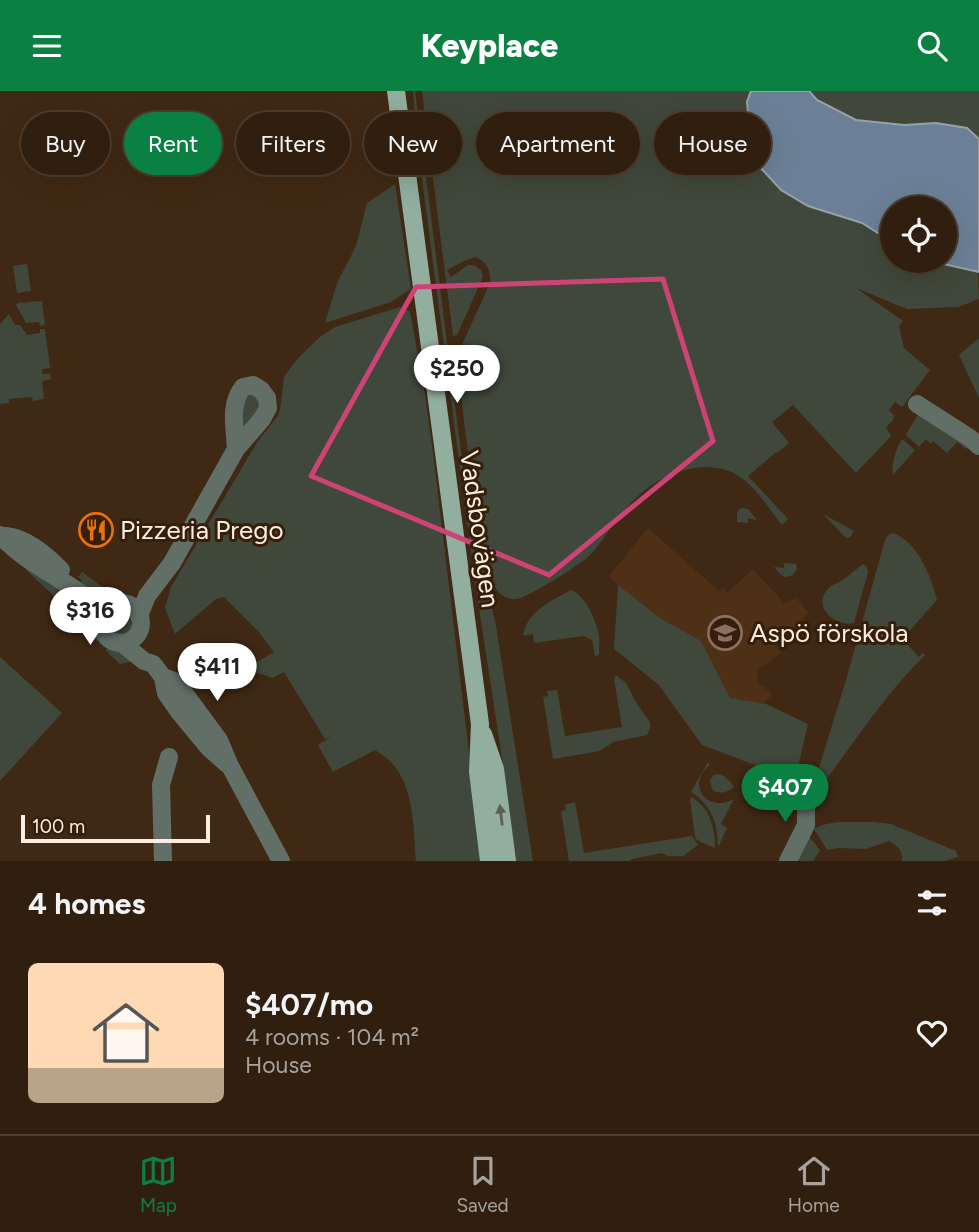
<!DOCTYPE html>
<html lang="en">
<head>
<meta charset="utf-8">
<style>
	body { margin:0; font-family:Figtree,sans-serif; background:#3c2c1d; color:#f1f3f6; height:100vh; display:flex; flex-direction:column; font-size:26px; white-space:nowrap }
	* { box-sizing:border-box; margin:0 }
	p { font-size:23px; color:#a8a29e }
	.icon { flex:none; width:38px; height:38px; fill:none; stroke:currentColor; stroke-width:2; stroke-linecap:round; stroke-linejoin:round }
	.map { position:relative; height:770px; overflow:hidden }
	.drawer { display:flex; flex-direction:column; background:#301f0f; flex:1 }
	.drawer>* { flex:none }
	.guide { position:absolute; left:21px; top:21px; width:938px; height:63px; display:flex; gap:14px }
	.fabs { position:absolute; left:880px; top:105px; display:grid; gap:14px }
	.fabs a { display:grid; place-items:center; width:77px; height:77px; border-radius:50%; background:#301f0f; box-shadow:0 7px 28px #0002,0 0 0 2px #4b3d2f; font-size:35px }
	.scale { position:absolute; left:21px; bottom:18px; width:189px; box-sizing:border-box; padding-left:7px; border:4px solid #fdede1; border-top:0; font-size:19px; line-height:24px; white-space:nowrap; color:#fdede1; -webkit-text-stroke:5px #351f0a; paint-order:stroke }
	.price { position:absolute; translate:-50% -60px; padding:0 16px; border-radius:24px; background:#fff; color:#222; font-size:23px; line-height:46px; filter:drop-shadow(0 2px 4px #0008) }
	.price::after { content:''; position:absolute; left:50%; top:42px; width:21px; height:16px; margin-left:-10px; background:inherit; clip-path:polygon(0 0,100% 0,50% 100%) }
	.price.on { background:#0b8043; color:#fff }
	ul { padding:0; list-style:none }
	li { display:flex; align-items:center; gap:21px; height:175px; padding:0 28px }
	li+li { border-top:2px solid #4b3d2f }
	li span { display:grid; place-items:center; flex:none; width:196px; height:140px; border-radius:10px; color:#555 }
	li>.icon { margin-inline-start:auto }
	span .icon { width:84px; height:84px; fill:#fffc; stroke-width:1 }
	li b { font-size:30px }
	h2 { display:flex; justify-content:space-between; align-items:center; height:84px; padding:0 28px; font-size:30px }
	.chip { padding:0 24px; border-radius:32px; background:#301f0f; box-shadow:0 7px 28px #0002,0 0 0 2px #4b3d2f; font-size:24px; line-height:63px }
	.chip.on { background:#0b8043; color:#fff }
	header { display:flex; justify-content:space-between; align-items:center; height:91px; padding:0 28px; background:#0b8043; color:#fff; font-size:32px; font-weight:800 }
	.dock { display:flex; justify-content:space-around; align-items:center; height:98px; border-top:2px solid #4b3d2f; background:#301f0f; font-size:19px; color:#a8a29e }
	.dock a { display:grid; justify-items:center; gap:4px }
	.dock .on { color:#0b8043 }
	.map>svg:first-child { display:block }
	.built { fill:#4d3016 }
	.green { fill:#3f483a }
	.water { fill:#6b7f96; stroke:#97a0ac; stroke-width:2 }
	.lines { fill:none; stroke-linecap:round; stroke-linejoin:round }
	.minor { stroke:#616f67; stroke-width:18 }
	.major { stroke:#91ae9e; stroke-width:18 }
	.oneway { fill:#5e5f4d }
	.marked { fill:none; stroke:#ce4376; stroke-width:5; stroke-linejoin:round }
	.labels { text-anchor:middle; stroke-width:6; stroke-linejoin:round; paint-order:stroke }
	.street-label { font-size:26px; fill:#fdede1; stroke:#351f0a }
	.poi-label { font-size:26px; fill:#fdede1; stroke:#351f0a; text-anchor:start }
</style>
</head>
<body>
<header><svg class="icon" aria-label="menu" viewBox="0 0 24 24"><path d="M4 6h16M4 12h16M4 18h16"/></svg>Keyplace<svg class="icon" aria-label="search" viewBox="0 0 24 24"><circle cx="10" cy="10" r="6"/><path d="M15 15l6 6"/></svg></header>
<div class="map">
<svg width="979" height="770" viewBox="0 0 979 770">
	<rect width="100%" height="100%" fill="#402914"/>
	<path class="built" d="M 648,437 L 719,500 L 723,496 L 727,502 L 753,478 L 784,512 L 796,507 L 809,522 L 775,553 L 781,562 L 759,578 L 757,591 L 773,603 L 745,630 L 609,485 Z"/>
	<path class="green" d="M 413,0 L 415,0 L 468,416 L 496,535 L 533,770 L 515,770 L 504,680 L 480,524 L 465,416 L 418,57 Z
		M 422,0 L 751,0 L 747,11 L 750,42 L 758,74 L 781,99 L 834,124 L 862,132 L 892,151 L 892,170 L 930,170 L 978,181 L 979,208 L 958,216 L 907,218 L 856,197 L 903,230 L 899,235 L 904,257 L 930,279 L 902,316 L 895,311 L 889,319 L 894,324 L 893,329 L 886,336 L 891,345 L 856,382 L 793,314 L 772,331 L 789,352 L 777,362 L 776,361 L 748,385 L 788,428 L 782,434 C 767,416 756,394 735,383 C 722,376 708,375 694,377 C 658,383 633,406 613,434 C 605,444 599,455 590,464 C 582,473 527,507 517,508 C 508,509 499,504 495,496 L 476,423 L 456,267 L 490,192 C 491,179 487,172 476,166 L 466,169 L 447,179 L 451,186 L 468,174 L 474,174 L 481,179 L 483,186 L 457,244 L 453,245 Z
		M 809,0 L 979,0 L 979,48 L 967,37 L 936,32 L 904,34 L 856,29 L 817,9 Z
		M 395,93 L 411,198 L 391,211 L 325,232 L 337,192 L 356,155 L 367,112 Z
		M 27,173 L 31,200 L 17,202 L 13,175 Z
		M 42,210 L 45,234 L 40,235 L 39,231 L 26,232 L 16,214 L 18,212 Z
		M 400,216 L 410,220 L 424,297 L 433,362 L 482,770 L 416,770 C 413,737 415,694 389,669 C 385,665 379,662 375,659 L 333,681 L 318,654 L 331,646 L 325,648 L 284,581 L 272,587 C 263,582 254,583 247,577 L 274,561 L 259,541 L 224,506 L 216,508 L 175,543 L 165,517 L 171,496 L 258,350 L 277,326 L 280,319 L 284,286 L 291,276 L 303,262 L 320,246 L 335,236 Z
		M 9,223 L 15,234 L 20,234 L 27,244 L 40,242 L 40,238 L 45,238 L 50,277 L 42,278 L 42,283 L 50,283 L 51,288 L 42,290 L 44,308 L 33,310 L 32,306 L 9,308 L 9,312 L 0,313 L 0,233 Z
		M 979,247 L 979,307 L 959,264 Z
		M 250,301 L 264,310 L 242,342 L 242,308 Z
		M 920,323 L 971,354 L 966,358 L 957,351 L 947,362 L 933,350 L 931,353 L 926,348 L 919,356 L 906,344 L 916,326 Z
		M 902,348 L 915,359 L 893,384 C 891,372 896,358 902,348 Z
		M 741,417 L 748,418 L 757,429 L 748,427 L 748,432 L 737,431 L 737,421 Z
		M 823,423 L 854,440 L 850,446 L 846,447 Z
		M 893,442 C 918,451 931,485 937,509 L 902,548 L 919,566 L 923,562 L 925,564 C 885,603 856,649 823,693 L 818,696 L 816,696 L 818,680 L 846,589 L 885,449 L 888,444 Z
		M 784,472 L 796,473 L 797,478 L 793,484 L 786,486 L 781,484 L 774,476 L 784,477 Z
		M 29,473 L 89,519 C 94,528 94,537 98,546 L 97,551 L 82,531 L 27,480 L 26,478 Z
		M 863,473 L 867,476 L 868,481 L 854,532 C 836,536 812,517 827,499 C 830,494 836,493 841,490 C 849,485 856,478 863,473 Z
		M 82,481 L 104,497 L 125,505 C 102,506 99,505 80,492 L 82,489 L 78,486 Z
		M 618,494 L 660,527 L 701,550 L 730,607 L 766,613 L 808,633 L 795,689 L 702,654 L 659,594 L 614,558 Z
		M 571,499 C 585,504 595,527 598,541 C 600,548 599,556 599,564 L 595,565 L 592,549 L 584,545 L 534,552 L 533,543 L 523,545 C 526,521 553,509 571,499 Z
		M109 532a12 12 0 1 1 24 0a12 12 0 1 1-24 0Z
		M 110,556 L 133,567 L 129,571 L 120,573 L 105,559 Z
		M 0,566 L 62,622 L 0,690 Z
		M 616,584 L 626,592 L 637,613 L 650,631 L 650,638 L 647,644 L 613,651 L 600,660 L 553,668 L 543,606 L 548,605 L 547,600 L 557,599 L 565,645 L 622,636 L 614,588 Z
		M 708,671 L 710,674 C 685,693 707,723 734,708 L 721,733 L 727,737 L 718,756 C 718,732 711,714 691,701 Z
		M 719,683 C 726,685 730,690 734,696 C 727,702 719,704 712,698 L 710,689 L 714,684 Z
		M 691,706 C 710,716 715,737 715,757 L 697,749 L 695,745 L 690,709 Z
		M 575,711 L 584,762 L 692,745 L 698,754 L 683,765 L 668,765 L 662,762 L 632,768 L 629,770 L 569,770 L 561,720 L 566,719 L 565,714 Z
		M 837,731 L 875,731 L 891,733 L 956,760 L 958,766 L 944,770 L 902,770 C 903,759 897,755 889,750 L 866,758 L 838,757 L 827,759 L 814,738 L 822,734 Z
		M 807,743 L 820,759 L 813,770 L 793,770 Z"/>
	<path class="water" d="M 751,0 L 809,0 L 817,9 L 856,29 L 904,34 L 936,32 L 967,37 L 979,48 L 979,181 L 930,170 L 945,170 L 945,117 L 892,117 L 892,151 L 862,132 L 808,115 L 781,99 L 758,74 L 750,42 L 747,11 Z"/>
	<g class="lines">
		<path class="minor" d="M 917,313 L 970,347 L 979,355
			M 0,444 C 25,472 61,486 90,509 L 93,518 L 102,526
			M 6,445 C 27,447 47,465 61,479
			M101 532a20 20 0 1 1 40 0a20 20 0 1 1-40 0Z
			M 139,525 L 147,505 L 172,472 L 236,358 L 262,328 L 268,317 L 267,307 L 261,299 L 253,294 L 243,296 C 229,314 235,337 236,358
			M 122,552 L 144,570 L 153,573 L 163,586 L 166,602 L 180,622 L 209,657 L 227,673
			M 163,586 L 174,590 L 185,603 L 219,649 L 230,675 L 281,770
			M 163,770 L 161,694 L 169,666
			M 788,770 L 806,734 L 806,703"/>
		<path class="major" d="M 396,0 L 480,633 L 478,681 L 489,770
			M 483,643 L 495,678 L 507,770"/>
	</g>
	<defs><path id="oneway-solid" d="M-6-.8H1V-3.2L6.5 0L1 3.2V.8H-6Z" transform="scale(1.75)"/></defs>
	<use class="oneway" href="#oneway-solid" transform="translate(501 724) rotate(-97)"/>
	<path class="marked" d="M 663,188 L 713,350 L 549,484 L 311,385 L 416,196 Z"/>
	<defs>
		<g id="restaurant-ring" transform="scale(1.75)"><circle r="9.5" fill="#351f0a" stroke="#e8710a" stroke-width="1.5"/><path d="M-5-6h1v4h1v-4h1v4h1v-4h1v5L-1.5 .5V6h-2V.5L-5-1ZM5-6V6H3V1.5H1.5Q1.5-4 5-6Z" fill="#e8710a"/></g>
		<g id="school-ring" transform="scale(1.75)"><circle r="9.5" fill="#351f0a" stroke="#8d6e63" stroke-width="1.5"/><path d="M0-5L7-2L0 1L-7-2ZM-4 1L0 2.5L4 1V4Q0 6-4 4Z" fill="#8d6e63"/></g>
	</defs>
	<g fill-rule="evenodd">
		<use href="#restaurant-ring" x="96" y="439"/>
		<use href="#school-ring" x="725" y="542"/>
	</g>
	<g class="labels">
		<g class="street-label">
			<text transform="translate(480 438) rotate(82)" y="9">Vadsbovägen</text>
		</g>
		<g class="poi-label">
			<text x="120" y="448">Pizzeria Prego</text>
			<text x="750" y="551">Aspö förskola</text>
		</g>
	</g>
</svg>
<div class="fabs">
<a><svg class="icon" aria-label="locate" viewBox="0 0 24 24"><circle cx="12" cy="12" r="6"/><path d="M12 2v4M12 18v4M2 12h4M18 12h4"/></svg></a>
</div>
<div class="scale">100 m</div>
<b class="price" style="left:457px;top:314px">$250</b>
<b class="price" style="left:90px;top:556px">$316</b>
<b class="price" style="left:217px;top:612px">$411</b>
<b class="price on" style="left:785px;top:733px">$407</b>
<div class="guide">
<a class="chip">Buy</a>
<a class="chip on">Rent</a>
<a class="chip">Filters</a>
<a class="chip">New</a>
<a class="chip">Apartment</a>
<a class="chip">House</a>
</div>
</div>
<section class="drawer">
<h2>4 homes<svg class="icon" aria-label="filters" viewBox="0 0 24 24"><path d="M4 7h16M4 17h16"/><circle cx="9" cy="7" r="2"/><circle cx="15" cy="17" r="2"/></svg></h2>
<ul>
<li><span style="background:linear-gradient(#ffd9b3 75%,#b9a48a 0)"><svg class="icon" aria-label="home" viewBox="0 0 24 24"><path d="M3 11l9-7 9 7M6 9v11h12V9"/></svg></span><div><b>$407/mo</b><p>4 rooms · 104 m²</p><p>House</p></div><svg class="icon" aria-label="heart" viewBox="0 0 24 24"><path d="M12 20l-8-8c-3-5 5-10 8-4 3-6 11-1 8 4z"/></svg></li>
</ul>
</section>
<nav class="dock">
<a class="on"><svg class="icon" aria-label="map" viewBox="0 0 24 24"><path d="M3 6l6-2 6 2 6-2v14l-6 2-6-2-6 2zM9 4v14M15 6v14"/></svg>Map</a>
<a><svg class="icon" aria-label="saved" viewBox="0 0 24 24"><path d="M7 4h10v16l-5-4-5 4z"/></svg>Saved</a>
<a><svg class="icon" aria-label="home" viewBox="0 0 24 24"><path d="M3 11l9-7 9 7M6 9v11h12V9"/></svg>Home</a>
</nav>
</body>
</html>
